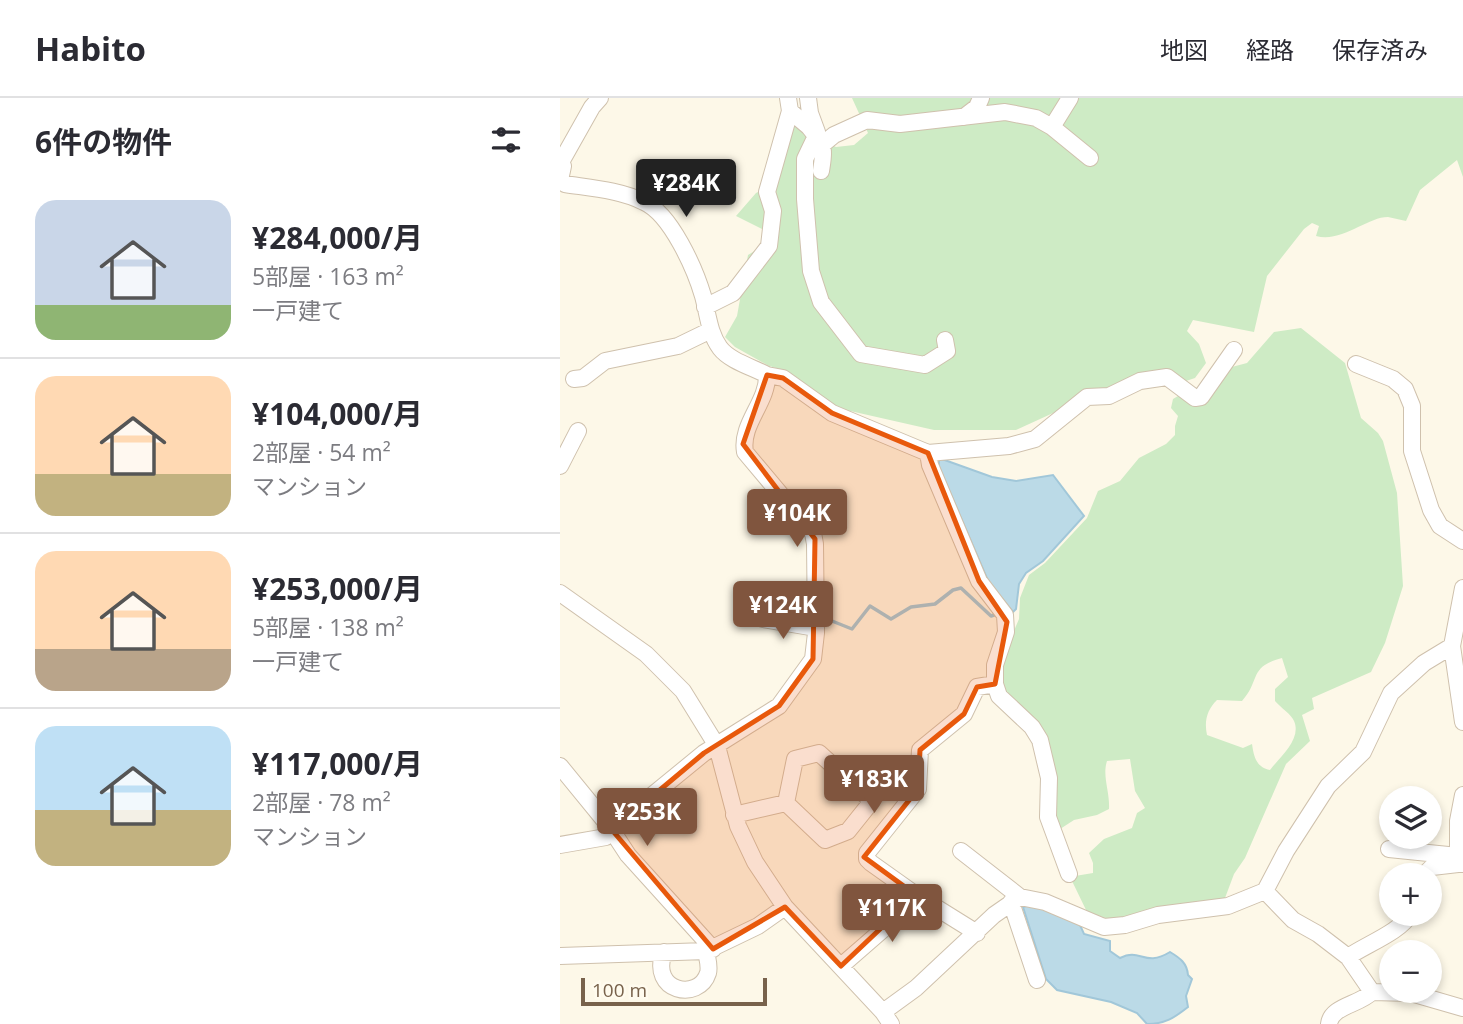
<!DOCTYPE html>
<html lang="ja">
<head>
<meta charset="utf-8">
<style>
	body { margin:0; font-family:"Open Sans","Noto Sans JP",sans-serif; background:#f2f2f3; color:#2b2b33; height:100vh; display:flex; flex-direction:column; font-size:26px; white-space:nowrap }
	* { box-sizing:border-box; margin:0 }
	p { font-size:23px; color:#7c7c81 }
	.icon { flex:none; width:38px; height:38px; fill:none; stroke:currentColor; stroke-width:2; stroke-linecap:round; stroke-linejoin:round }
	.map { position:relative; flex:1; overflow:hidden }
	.panel { display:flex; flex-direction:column; background:#fff; width:560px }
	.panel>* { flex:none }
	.tools { position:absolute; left:819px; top:688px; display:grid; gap:14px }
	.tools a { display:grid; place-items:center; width:63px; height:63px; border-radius:50%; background:#fff; box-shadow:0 4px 10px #0003; font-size:35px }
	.scale { position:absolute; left:21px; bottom:18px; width:186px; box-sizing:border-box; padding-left:7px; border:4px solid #78624b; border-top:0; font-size:19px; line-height:24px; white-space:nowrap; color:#78624b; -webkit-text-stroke:5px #fffbee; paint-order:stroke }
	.price { position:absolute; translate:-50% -60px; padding:0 16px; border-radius:7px; background:#80553e; color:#fff; font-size:23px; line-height:46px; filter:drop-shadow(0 2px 4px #0008) }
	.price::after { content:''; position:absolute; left:50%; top:42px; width:21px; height:16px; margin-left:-10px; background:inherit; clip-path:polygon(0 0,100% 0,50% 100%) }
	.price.on { background:#222; color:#fff }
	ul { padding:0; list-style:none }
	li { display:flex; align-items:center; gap:21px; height:175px; padding:0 35px }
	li+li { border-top:2px solid #e1e1e2 }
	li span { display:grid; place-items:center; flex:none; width:196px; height:140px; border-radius:21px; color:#555 }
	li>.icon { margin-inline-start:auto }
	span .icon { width:84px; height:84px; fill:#fffc; stroke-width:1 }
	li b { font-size:30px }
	h2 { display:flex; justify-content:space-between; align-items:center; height:84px; padding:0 35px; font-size:30px }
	header { display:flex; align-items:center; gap:42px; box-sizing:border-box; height:98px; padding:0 35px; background:#fff; border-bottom:2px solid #e1e1e2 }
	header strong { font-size:33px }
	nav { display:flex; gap:38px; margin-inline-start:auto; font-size:24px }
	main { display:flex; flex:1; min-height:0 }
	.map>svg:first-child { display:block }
	.green { fill:#ceebc5; fill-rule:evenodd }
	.water { fill:#bbdae7; stroke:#a1c7d9; stroke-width:2 }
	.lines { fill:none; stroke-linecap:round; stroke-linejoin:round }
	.stream { stroke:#a1c7d9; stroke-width:3.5 }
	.minor-casing { stroke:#cfc1ad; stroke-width:18 }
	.minor { stroke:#fff; stroke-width:16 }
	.marked { fill:#e8590c; fill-opacity:0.2; stroke:#e8590c; stroke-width:5; stroke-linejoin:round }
</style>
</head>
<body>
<header>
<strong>Habito</strong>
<nav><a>地図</a><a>経路</a><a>保存済み</a></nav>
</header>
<main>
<section class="panel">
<h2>6件の物件<svg class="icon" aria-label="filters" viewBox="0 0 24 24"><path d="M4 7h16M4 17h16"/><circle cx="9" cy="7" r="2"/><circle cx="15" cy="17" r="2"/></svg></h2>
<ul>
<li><span style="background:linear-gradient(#c9d6e8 75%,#8fb573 0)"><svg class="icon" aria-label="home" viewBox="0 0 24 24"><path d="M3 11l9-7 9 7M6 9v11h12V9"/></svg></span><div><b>¥284,000/月</b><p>5部屋 · 163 m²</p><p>一戸建て</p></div></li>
<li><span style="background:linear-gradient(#ffd9b3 70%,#c2b280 0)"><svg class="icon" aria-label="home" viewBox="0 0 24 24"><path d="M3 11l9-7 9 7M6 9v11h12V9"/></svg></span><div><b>¥104,000/月</b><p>2部屋 · 54 m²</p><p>マンション</p></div></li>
<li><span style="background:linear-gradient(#ffd9b3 70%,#b9a48a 0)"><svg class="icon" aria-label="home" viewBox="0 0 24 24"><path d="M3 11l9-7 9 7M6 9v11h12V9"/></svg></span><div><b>¥253,000/月</b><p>5部屋 · 138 m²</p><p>一戸建て</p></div></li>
<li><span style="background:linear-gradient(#bfe0f5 60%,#c2b280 0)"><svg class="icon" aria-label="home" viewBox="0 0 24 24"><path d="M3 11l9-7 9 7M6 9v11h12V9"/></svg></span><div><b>¥117,000/月</b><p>2部屋 · 78 m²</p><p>マンション</p></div></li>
</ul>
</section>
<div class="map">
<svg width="903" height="926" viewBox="0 0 903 926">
	<rect width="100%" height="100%" fill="#fdf8e8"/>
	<path class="green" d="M 292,0 L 903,0 L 903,79 L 897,62 L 860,92 L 846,123 C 840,122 834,120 828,119 C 807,119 782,145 756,138 L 759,128 L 752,125 L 744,131 L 707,178 L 694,234 L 633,222 L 627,233 L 639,246 L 646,265 L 635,280 L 626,283 L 613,274 L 515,305 L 456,332 L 374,332 L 277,310 L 223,272 L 209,268 L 175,249 L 165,239 L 177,218 L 188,157 L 201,149 L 206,133 L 176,118 L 196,95 L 216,85 L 231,27 L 276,49 L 294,47 L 308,35 Z
		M 741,230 L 785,265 L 801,320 L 818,335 L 823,343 L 837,395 L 843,488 L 825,545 L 811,574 L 752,600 L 754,611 L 742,617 L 750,643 L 726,666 L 685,760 L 674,776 L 665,800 L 567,821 L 546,820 L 527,814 L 512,783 L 515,778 L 533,775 L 533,765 L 529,755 L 544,741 L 572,730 L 577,715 L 585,710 L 575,693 L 570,661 L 547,663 C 542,678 550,694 549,711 L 537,717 L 514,722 L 497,733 L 493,719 L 493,670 L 444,595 L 440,580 L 442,561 L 459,521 L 460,500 L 469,477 L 485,465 L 527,420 L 538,393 L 560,383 L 579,360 L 606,346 L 615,337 L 615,328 L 618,318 L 611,310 L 613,301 L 623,295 L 633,304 L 668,270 L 687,265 L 714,234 ZM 722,560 L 728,579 L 715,591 L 715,603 C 720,609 732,617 734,623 C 742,641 720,659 710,672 C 696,669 694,659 692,646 L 683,650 L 647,637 C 644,623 647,612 657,602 L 682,603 C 701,582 688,569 722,560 Z"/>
	<path class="water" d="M 379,360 L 432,379 L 456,383 L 493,377 L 524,418 L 483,463 L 466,475 L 459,486 L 456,511 L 453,514 L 429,485 L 379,369 Z
		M 470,807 L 492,813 L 520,827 L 524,836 L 550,843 L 550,853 L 560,860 C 581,849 584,870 610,854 C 620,860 627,865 628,877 L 632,881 L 626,898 L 628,909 C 614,920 605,926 587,926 L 577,915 L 551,904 L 497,892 L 486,881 L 463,809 Z"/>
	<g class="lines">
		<path class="stream" d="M 262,519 L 292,531 L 310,508 L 331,521 L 351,509 L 375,506 L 393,492 L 401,490 L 431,518 L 437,516"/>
		<g class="minor-casing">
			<path id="minor" d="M 248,0 L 250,15 L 257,34 L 256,38 C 266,49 263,59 261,73
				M 230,13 L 249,29 L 256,38 L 245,61 L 245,101 L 251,173 L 261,204 L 301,256 L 365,267 L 387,253 L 385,242
				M 404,19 L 417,9 L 421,0
				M 492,29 L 510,0
				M 263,46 L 274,37 L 307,22 L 340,26 L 445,14 L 476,20 L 492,29 L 530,60
				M 145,209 L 173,195 L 209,148 L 213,113 L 207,94 L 230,13 L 228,0
				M 796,266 L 833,281 L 845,291 L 852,308 L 852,353 L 871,412 L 880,428 L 903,443
				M 207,277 L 223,280 L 272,315 L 368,355 L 370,367 L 419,483 L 445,517 L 446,534 L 435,567 L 435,586 L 439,598 L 472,629 L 480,642 L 489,680 L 488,719 L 509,776
				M 14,281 L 23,280 L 45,263 L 118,248 L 151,232
				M 368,355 L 449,348 L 475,341 L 527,299 L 549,298 L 580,283 L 607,279 L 635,300 L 641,299 L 674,252
				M 0,368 L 18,333
				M 903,490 L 892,548 L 903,624
				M 0,495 L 86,556 L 123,593 L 157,648 L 178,728 L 195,764 L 225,809 L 323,914 L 331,926
				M 203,521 L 256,530
				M 0,668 L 49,728 L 68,757 L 153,851
				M 903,697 L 898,723 L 898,766 L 903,766
				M 174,717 L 226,705 L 235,661 L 259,655 L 312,703 L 288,733 L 265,742 L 226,705
				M 0,747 L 46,739 L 56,727 L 144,655 L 219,608 L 253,561 L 256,535 L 255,446 L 253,435 L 185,354 C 180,326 208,304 207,277 C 192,269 170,263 160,250 C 149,235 148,216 143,198 C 135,171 111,116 84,104 C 60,92 31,90 5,86 L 0,82 L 3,68 L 1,64 L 32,9 L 40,0
				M 829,751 L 898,758
				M 401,753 L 460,799
				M 864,777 L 872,769 L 898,766
				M 705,793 L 733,822 L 758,836 L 788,859 L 812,894
				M 323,797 L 342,813
				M 451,804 L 477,882
				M 417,835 L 356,797 L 311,765 L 307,761 L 307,755 L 358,691 L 360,652 L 404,616 L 417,589 L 435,586
				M 104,854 C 89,894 139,904 148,875 C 150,868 147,860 146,853
				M 0,858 L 146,853 L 198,828 L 225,809
				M 788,859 C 805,847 842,833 850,816
				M 281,868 L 335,821 L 356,797
				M 323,914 L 356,890 L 434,817 L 460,799 L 485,804 L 544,829 L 565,827 L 598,817 L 668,808 L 705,793 L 726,753 L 768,688 L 803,654 L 831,595 L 864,565 L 892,548
				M 769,926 C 771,908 799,907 812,894 L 851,895 L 903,910"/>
		</g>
		<use href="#minor" class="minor"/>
	</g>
	<path class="marked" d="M 207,277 L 223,280 L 272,315 L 368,355 L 419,483 L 447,524 L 435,586 L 417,589 L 404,616 L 360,652 L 358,691 L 304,759 L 356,797 L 281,868 L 225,809 L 153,851 L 52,732 L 144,655 L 219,608 L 253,561 L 255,441 L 183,346 Z"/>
</svg>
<div class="tools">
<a><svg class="icon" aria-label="layers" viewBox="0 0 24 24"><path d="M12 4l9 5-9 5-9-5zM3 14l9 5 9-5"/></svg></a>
<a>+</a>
<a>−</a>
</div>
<div class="scale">100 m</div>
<b class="price on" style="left:126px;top:121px">¥284K</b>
<b class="price" style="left:237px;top:451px">¥104K</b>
<b class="price" style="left:223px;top:543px">¥124K</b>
<b class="price" style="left:314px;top:717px">¥183K</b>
<b class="price" style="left:87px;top:750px">¥253K</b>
<b class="price" style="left:332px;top:846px">¥117K</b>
</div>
</main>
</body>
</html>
